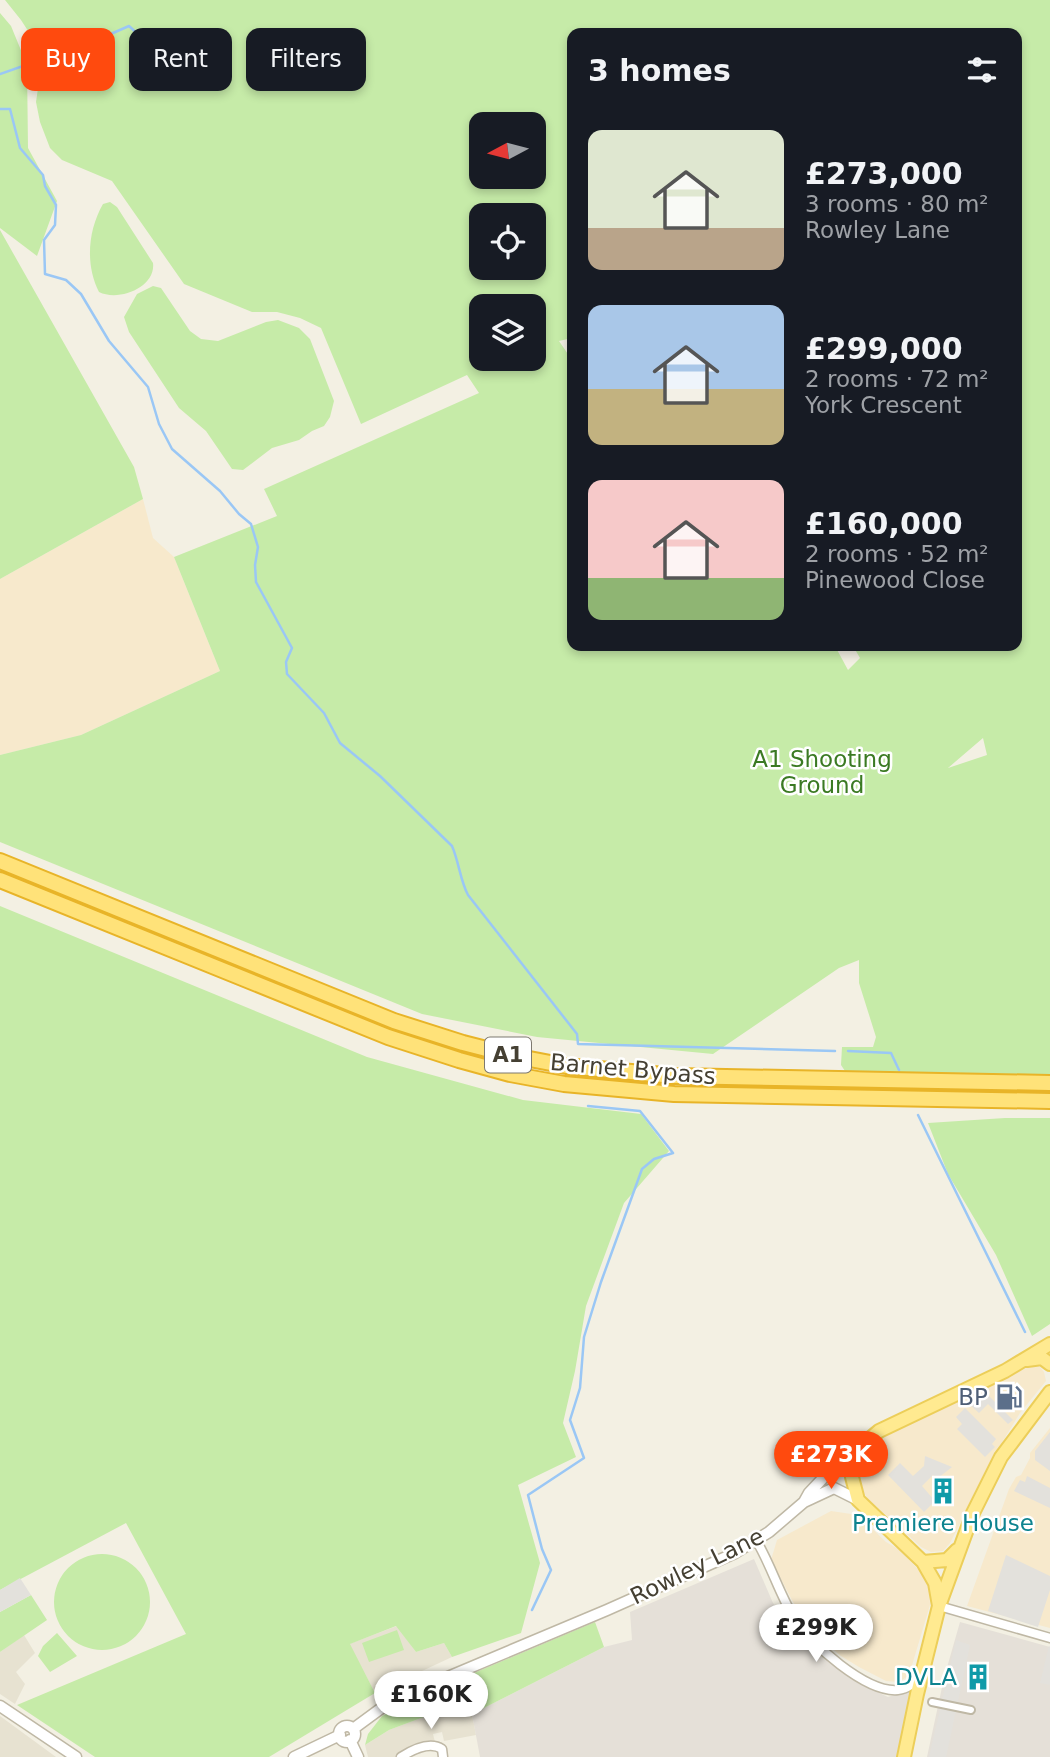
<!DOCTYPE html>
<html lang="en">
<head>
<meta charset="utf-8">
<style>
	body { margin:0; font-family:"DejaVu Sans",sans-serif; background:#242831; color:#f1f3f6; height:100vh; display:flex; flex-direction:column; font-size:26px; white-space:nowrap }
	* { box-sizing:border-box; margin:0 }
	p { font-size:23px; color:#9ea1a6 }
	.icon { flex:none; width:38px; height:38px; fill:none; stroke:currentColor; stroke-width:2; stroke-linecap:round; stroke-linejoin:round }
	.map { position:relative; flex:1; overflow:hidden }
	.side { position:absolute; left:567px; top:28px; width:455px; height:623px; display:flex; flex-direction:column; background:#171b24; border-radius:14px; box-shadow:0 4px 10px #0003 }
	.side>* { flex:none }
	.guide { position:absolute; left:21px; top:28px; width:441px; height:63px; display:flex; gap:14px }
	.needle { width:46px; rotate:263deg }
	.tools { position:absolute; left:469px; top:112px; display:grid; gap:14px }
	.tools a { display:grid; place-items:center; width:77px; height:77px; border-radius:14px; background:#171b24; box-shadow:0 4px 10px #0003; font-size:35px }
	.price { position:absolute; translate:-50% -60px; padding:0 16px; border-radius:24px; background:#fff; color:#222; font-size:23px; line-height:46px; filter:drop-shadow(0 2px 4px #0008) }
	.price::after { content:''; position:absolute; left:50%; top:42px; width:21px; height:16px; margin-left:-10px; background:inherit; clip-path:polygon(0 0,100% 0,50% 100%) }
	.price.on { background:#ff4a0e; color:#fff }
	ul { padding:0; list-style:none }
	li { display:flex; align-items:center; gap:21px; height:175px; padding:0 21px }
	li span { display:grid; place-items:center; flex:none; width:196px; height:140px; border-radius:14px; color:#555 }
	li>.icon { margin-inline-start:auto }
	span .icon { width:84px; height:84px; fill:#fffc; stroke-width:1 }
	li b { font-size:30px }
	h2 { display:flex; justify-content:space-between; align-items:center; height:84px; padding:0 21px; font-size:30px }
	.tag { padding:0 24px; border-radius:14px; background:#171b24; box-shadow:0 4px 10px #0003; font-size:24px; line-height:63px }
	.tag.on { background:#ff4a0e; color:#fff }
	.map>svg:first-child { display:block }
	.residential { fill:#e7e2d1 }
	.commercial { fill:#f7e9cc }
	.industrial { fill:#e5e0d8 }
	.green { fill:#c6eba8; fill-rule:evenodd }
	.parking { fill:#e3e1dc }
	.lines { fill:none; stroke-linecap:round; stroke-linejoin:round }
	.stream { stroke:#9ac7f5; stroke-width:2.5 }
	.pedestrian-casing { stroke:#bfb8a5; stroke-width:10 }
	.minor-casing { stroke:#bfb8a5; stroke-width:11 }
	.tertiary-casing { stroke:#bfb8a5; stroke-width:13 }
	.primary-casing { stroke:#ecce59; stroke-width:16 }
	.trunk-casing { stroke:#e8b428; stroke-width:18 }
	.pedestrian { stroke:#fff; stroke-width:6 }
	.minor { stroke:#fff; stroke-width:8 }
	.tertiary { stroke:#fff; stroke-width:10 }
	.primary { stroke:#ffea90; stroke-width:12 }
	.trunk { stroke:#ffe279; stroke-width:14 }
	.labels { text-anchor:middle; stroke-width:5; stroke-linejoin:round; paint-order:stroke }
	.shield { fill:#fff; stroke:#7d7970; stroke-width:2 }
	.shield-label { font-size:21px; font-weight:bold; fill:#454033 }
	.park-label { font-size:23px; fill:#3b7a23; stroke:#fff }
	.street-label { font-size:23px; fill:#454033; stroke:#fff }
	.service-label { font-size:23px; fill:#4e5e75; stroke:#fff; text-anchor:end }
	.culture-label { font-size:23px; fill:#0d838f; stroke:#fff }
</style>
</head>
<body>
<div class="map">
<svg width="1050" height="1757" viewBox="0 0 1050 1757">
	<rect width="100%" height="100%" fill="#f3f0e3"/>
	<path class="residential" d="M 397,1626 L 416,1652 L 444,1643 L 452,1657 L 375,1693 L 349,1644 Z
		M 24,1635 L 35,1653 L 16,1672 L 25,1684 L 15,1704 L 0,1694 L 0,1652 Z
		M 437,1712 L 472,1714 L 476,1735 L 444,1741 L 442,1732 L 433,1734 L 435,1742 L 409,1749 L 396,1757 L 368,1757 L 365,1745 L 389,1730 Z
		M 0,1716 L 56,1757 L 0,1757 Z"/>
	<path class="commercial" d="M 143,499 L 153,538 L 174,557 L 220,671 L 81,735 L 0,755 L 0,579 Z
		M 1033,1365 L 1040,1367 L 1044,1372 L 1046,1381 L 1020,1413 L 1001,1444 L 950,1543 L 943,1551 L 931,1552 L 921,1547 L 867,1498 L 860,1484 L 859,1470 L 863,1456 L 870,1445 L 878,1439 Z
		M 1050,1428 L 1050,1628 L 967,1606 L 1009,1489 L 1016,1477 L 1021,1475 L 1030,1458 L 1030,1453 Z
		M 831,1511 L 858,1515 L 886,1542 L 900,1550 L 924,1576 L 929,1586 L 930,1605 L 910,1672 L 908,1676 L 899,1682 L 886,1681 L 859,1667 L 841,1656 L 819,1637 L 793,1602 L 771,1560 L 777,1540 Z"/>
	<path class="industrial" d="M 754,1559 L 773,1603 L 812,1649 L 858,1683 L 888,1697 L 911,1689 L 898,1757 L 480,1757 L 472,1714 L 604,1647 L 632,1640 L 630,1612 Z
		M 960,1622 L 1050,1647 L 1050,1757 L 927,1757 L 944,1678 Z"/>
	<path class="green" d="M 5,0 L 1050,0 L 1050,1077 L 847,1074 L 841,1065 L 842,1047 L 873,1047 L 876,1037 L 859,983 L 859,960 L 839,968 L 713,1054 L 537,1037 L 422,1014 L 0,842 L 0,755 L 81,735 L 220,671 L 174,557 L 277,516 L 264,489 L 479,393 L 467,375 L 361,424 L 321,328 L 300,318 L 277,312 L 252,312 L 184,284 L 112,181 L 62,160 L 50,148 L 40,122 L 36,102 L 43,54 L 21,20 ZM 572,33 L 1017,33 L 1017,646 L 853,646 L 860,658 L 848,670 L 835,646 L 572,646 L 572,360 L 559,341 L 572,338 ZM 481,124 L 534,124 L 534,177 L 481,177 ZM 481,215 L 534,215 L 534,268 L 481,268 ZM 481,306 L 534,306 L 534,359 L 481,359 ZM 983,738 L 987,755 L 948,768 Z
		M 0,13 L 11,26 L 27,65 L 28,148 L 57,201 L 37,256 L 0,228 Z
		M 110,202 L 117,207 L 153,263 C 156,287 119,302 99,292 C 85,265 88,230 103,204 Z
		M 0,230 L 134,467 L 143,499 L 0,579 Z
		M 153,286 L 161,288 L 190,331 L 201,339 L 218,341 L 266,322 L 278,320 L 299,328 L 310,339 L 334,401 L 330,417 L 324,426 L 312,431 L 299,440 L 272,448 L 243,470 L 232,469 L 206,431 L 179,408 L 129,332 L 124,317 L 137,294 Z
		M 0,906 L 367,1057 L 523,1100 L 641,1114 L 669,1151 L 624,1203 L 586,1306 L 575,1371 L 563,1423 L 576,1457 L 518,1485 L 540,1563 L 521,1633 L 452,1657 L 444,1643 L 416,1652 L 396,1626 L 350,1644 L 375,1693 L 269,1757 L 95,1757 L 17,1705 L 186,1634 L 126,1523 L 0,1590 Z
		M 1005,1118 L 1050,1118 L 1050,1324 L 1032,1336 L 996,1255 L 948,1174 L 928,1123 Z
		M54 1602a48 48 0 1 1 96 0a48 48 0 1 1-96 0Z
		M 31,1595 L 47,1620 L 0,1652 L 0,1612 Z
		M 595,1622 L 604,1647 L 472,1714 L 437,1712 L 389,1730 L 365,1745 L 368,1734 L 382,1716 L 462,1678 Z
		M 397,1630 L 404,1650 L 369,1662 L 362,1643 Z
		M 57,1633 L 77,1656 L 50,1672 L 38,1656 L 43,1646 Z"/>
	<path class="parking" d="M 984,1391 L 1013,1420 L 1008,1424 L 988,1404 L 979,1413 L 970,1405 Z
		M 965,1408 L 996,1439 L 992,1444 L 995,1447 L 985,1457 L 957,1429 L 962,1424 L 956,1417 Z
		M 1050,1432 L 1050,1471 L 1035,1460 L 1035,1451 Z
		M 925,1456 L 952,1467 L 938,1478 L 933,1475 L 922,1486 L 935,1501 L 924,1512 L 888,1475 L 900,1463 L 913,1476 L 924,1466 Z
		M 1027,1476 L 1050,1488 L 1050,1508 L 1014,1491 L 1020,1480 L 1025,1482 Z
		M 1006,1555 L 1050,1576 L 1050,1590 L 1038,1627 L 988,1611 Z
		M 20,1578 L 31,1595 L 0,1612 L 0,1590 Z
		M 956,1640 L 970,1645 L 946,1757 L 929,1757 Z
		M 1049,1646 L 1050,1647 L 1050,1685 L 1040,1683 Z"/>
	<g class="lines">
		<path class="stream" d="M 0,74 L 97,40 L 129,26 L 180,73
			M 0,109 L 10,109 L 20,148 L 43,175 L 45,186 L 56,205 L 55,225 L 44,240 L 45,274 L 66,280 L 81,294 L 109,341 L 148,387 L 159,424 L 172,449 L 220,491 L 239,514 L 251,524 L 258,547 L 255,565 L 256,582 L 292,648 L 286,662 L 287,674 L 324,713 L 340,743 L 380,776 L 452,846 C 459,862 460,880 468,895 L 577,1034 L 578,1044 L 835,1051
			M 848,1051 L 891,1053 L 899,1070
			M 918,1115 L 1025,1332
			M 532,1610 L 551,1570 L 542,1549 L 528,1495 L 584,1458 L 570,1420 L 580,1388 L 584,1337 L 601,1282 L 642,1169 L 654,1159 L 673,1153 L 640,1111 L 588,1106"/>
		<g class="pedestrian-casing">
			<path id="pedestrian" d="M 932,1702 L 971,1710"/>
		</g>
		<g class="minor-casing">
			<path id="minor" d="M 756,1540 C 771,1565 779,1593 794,1618 C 811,1644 866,1693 898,1690 C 908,1689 914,1683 921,1676
				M 939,1606 L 1050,1638
				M 401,1757 C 412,1750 430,1741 442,1749 L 443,1757"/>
		</g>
		<g class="tertiary-casing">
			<path id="tertiary" d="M 804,1502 L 834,1488 L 858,1500
				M 0,1706 L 76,1757
				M339 1734a8 8 0 1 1 16 0a8 8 0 1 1-16 0Z
				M 353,1729 L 387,1704 L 424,1687 L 607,1610 L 735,1553 L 769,1532 L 804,1502 L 809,1493 L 825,1476 L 860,1446
				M 350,1740 L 358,1757
				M 294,1757 L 340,1735"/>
		</g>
		<g class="primary-casing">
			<path id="primary" d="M 1027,1360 L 1042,1358 L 1050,1364
				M 923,1562 L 947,1560 L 957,1550
				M 939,1606 L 935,1583 L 923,1562 L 858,1500 L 852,1477 L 855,1456 L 861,1446 L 879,1431 L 1005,1371 L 1050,1344
				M 904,1757 L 917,1694 L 939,1606 L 973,1513 L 1001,1457 L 1050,1392"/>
		</g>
		<g class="trunk-casing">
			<path id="trunk" d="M 0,861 L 394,1021 L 463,1043 L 514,1056 L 566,1066 L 675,1076 L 1050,1083
				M 0,880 L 388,1037 L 459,1060 L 510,1074 L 564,1084 L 674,1094 L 1050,1101"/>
		</g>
		<use href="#pedestrian" class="pedestrian"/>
		<use href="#minor" class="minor"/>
		<use href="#tertiary" class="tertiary"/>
		<use href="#primary" class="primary"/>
		<use href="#trunk" class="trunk"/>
	</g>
	<defs>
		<g id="fuel-bare" transform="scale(2.1)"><path d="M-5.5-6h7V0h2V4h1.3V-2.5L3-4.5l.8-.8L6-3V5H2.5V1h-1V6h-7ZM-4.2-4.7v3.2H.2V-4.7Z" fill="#5c6f8a" stroke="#fff" stroke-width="2.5" paint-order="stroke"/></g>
		<g id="building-bare" transform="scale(2.1)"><path d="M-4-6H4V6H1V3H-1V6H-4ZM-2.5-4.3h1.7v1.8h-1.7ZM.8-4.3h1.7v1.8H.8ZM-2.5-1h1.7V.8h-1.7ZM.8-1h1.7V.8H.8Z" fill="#0f9aa8" stroke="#fff" stroke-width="2.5" paint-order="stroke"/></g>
	</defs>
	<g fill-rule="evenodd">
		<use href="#fuel-bare" x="1009" y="1397"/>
		<use href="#building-bare" x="943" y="1491"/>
		<use href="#building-bare" x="978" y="1677"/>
	</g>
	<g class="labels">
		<rect class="shield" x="485" y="1037.5" width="46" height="35" rx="5"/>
		<g class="shield-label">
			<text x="508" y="1062">A1</text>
		</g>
		<g class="park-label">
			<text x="822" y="767">A1 Shooting<tspan x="822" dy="26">Ground</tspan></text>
		</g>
		<g class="street-label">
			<text transform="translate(633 1069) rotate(5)" y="8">Barnet Bypass</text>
			<text transform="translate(697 1566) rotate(-26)" y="8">Rowley Lane</text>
		</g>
		<g class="service-label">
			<text x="988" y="1405">BP</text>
		</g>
		<g class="culture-label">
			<text x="943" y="1531">Premiere House</text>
			<text x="957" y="1685" text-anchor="end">DVLA</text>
		</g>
	</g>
</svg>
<div class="tools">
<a><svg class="needle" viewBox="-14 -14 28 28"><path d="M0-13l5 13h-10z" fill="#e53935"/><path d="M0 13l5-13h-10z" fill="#9ea1a6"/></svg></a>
<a><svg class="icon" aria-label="locate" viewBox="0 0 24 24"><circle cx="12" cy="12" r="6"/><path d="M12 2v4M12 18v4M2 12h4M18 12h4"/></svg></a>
<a><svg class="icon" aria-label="layers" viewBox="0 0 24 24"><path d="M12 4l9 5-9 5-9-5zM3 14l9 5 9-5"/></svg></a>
</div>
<b class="price on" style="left:831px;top:1491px">£273K</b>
<b class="price" style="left:816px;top:1664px">£299K</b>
<b class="price" style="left:431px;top:1731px">£160K</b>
<div class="guide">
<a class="tag on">Buy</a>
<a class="tag">Rent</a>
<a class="tag">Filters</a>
</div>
<section class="side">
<h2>3 homes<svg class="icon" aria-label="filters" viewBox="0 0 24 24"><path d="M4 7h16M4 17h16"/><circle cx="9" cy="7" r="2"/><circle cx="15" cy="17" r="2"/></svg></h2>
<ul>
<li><span style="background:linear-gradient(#dfe7d0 70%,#b9a48a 0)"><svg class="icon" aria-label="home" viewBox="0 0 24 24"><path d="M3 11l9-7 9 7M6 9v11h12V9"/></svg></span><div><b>£273,000</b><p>3 rooms · 80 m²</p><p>Rowley Lane</p></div></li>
<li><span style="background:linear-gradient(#a9c7e8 60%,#c2b280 0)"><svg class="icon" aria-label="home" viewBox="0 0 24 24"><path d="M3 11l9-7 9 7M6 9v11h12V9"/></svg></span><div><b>£299,000</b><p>2 rooms · 72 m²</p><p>York Crescent</p></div></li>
<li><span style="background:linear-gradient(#f6c9c9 70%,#8fb573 0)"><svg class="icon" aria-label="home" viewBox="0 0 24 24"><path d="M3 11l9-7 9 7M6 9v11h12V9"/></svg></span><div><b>£160,000</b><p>2 rooms · 52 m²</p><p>Pinewood Close</p></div></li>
</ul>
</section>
</div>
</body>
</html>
